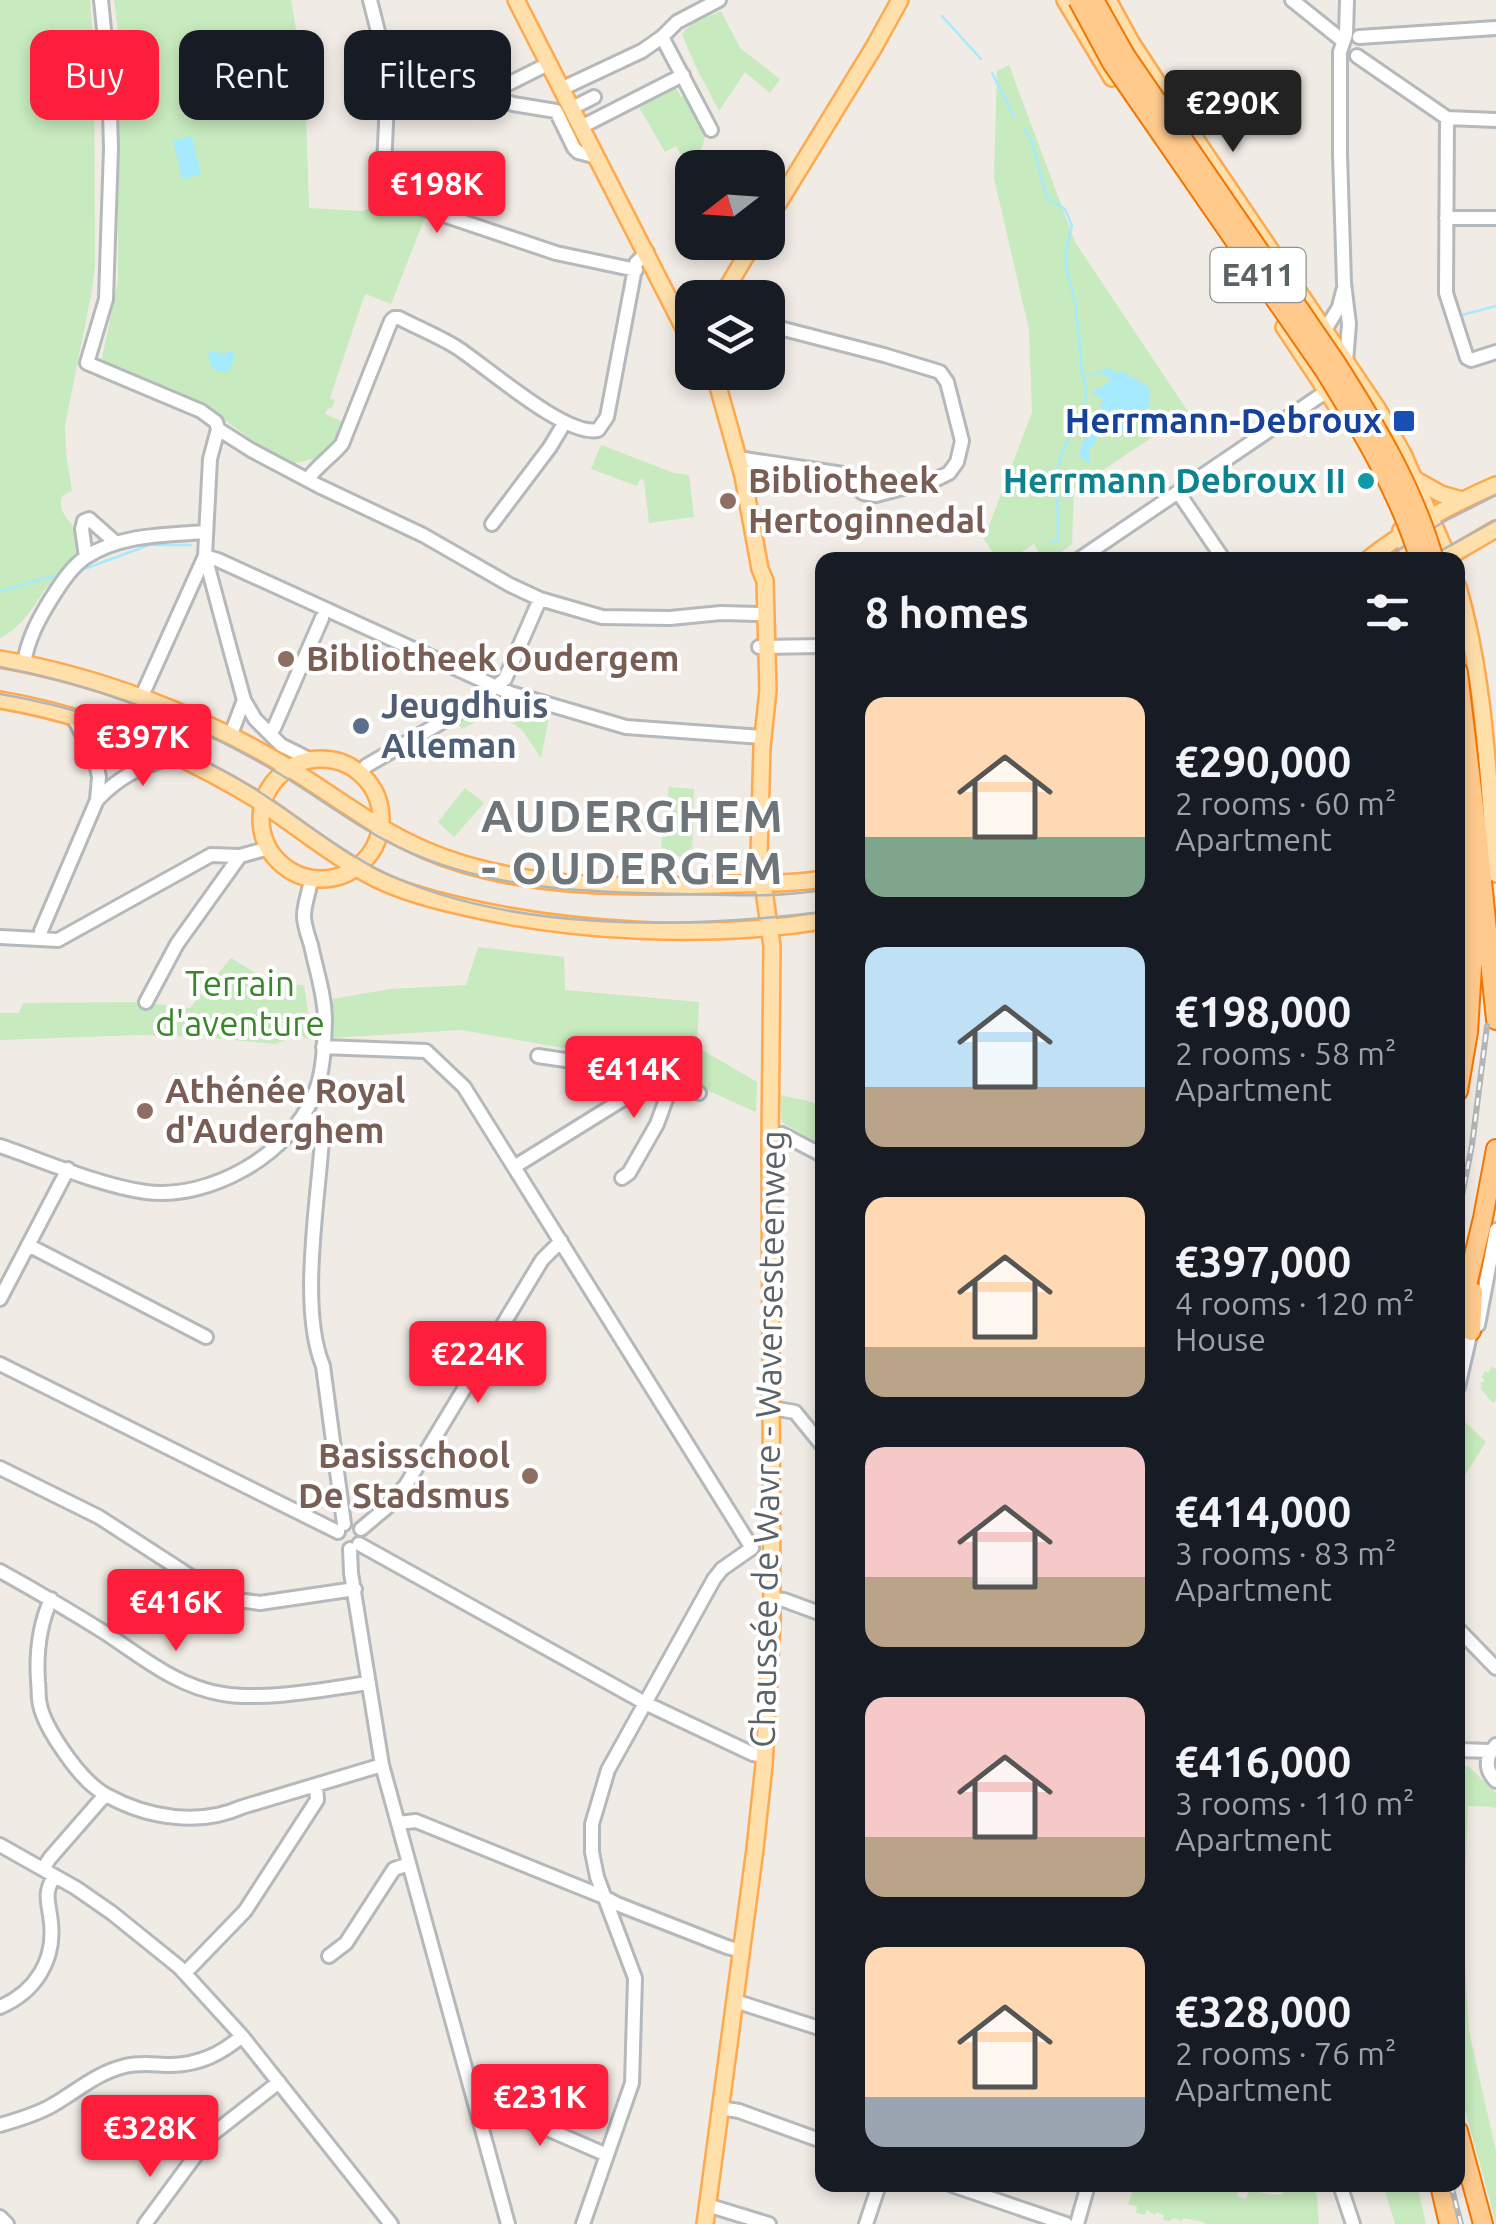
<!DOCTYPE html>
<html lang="en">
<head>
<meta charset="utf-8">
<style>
	body { margin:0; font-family:Ubuntu,sans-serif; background:#242831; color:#f1f3f6; height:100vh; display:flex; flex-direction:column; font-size:38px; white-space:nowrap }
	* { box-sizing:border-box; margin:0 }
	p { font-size:32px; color:#9ea1a6 }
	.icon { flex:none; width:55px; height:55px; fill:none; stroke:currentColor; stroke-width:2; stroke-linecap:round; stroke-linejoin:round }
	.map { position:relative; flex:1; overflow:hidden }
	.sheet { position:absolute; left:815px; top:552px; width:650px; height:1640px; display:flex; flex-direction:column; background:#171b24; border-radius:20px; box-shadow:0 5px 15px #0003 }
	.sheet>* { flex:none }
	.guide { position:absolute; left:30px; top:30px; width:635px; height:90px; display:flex; gap:20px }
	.needle { width:65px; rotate:253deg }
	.buttons { position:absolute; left:675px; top:150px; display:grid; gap:20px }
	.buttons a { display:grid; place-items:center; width:110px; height:110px; border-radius:20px; background:#171b24; box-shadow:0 5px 15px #0003; font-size:50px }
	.price { position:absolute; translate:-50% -85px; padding:0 22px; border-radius:10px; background:#fc1e3a; color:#fff; font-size:32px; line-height:65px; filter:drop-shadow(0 2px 5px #0008) }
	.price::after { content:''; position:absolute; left:50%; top:60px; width:30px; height:22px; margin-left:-15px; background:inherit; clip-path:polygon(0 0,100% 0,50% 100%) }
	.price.on { background:#222; color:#fff }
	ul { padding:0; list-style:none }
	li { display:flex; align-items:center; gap:30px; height:250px; padding:0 50px }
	li span { display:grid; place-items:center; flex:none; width:280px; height:200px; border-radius:20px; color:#555 }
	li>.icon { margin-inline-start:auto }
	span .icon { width:120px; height:120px; fill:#fffc; stroke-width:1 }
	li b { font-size:42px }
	h2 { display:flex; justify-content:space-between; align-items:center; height:120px; padding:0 50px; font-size:42px }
	.tag { padding:0 35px; border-radius:20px; background:#171b24; box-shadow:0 5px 15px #0003; font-size:35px; line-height:90px }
	.tag.on { background:#fc1e3a; color:#fff }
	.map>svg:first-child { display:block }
	.green { fill:#c7eabe }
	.water { fill:#a5eaff }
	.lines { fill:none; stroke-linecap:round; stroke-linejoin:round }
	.stream { stroke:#a5eaff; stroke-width:2.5 }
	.minor-casing { stroke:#b5b9bc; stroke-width:18 }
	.major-casing { stroke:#ffa94e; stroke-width:20 }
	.highway-casing { stroke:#f47600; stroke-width:22 }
	.minor { stroke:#fff; stroke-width:12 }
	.major { stroke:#ffe0aa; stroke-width:15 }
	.highway { stroke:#ffca8c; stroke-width:18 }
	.tram { stroke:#b4b5b6; stroke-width:2.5 }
	.rail-casing { stroke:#b4b5b6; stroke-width:6 }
	.rail { stroke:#fff; stroke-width:2.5; stroke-dasharray:8; stroke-linecap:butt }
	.highway-bridge-casing { stroke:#f47600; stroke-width:22; stroke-linecap:butt }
	.highway-bridge { stroke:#ffca8c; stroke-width:18 }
	.transit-dot { fill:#1a4fb4; stroke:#fff; stroke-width:4 }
	.culture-dot { fill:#0f9aa8; stroke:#fff; stroke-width:4 }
	.education-dot { fill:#8d6e63; stroke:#fff; stroke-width:4 }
	.service-dot { fill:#5c6f8a; stroke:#fff; stroke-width:4 }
	.labels { text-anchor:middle; stroke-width:8; stroke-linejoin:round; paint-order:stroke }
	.shield { fill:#fff; stroke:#8d9294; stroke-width:2.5 }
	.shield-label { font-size:32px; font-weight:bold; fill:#5c6366 }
	.transit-label { font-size:35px; font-weight:bold; fill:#164399; stroke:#fff; text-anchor:end }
	.education-label { font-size:35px; font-weight:bold; fill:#785e54; stroke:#fff; text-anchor:start }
	.culture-label { font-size:35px; font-weight:bold; fill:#0d838f; stroke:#fff; text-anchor:end }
	.service-label { font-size:35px; font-weight:bold; fill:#4e5e75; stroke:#fff; text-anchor:start }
	.park-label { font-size:35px; fill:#3a862b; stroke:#fff }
	.street-label { font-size:35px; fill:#5c6366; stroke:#fff }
	.district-label { font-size:45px; font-weight:bold; letter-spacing:2.5px; fill:#6d7578; stroke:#fff }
</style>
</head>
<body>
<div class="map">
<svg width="1496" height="2224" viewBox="0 0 1496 2224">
	<rect width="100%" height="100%" fill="#f0ebe4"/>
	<path class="green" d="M 0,0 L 90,0 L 94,52 L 95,265 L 91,296 L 65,425 L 66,453 L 72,491 L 62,496 C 56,516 74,519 77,537 C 82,560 61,574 47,587 C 43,591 41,596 38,600 C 27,617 17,629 0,638 Z
		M 114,0 L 291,0 L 305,81 L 309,208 L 363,211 L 373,206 L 395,214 L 409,212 L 425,217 L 391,304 L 366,294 L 364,297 L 330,398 L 335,400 L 331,409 L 328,408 L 325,414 L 343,422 L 335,443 L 330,448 L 313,459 L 292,464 L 273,455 L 219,416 L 199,404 L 101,363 L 118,280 L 118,30 Z
		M 721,11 L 740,48 L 780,79 L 770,93 L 745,72 L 719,111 L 695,65 L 682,34 C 690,22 708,17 721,11 Z
		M 1009,65 L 1075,242 L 1189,413 L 1074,489 L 1072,544 L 1050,560 L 1043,560 L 1034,544 L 1009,560 L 998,560 L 984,539 L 1032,412 L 1029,330 L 994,178 L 997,71 Z
		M 676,88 L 681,97 L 687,94 C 708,135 712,129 690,171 L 676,146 L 665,152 L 639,107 Z
		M 601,445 L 674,473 L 689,475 L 694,517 L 649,523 L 644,480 L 640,479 L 637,486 L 591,469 Z
		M 496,701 L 549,717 L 541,758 L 522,730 L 496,711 L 462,729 L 458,723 Z
		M 669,787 L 694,789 L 692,857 C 680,857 667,856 661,846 Z
		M 465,788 L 484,803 L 454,837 L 438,822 Z
		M 478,947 L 564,957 L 565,990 L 699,1002 L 697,1047 L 757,1082 L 756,1112 L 644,1062 L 461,1030 L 330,1038 L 327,1000 L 390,989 L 466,985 Z
		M 231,958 L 272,983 L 304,985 L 312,1040 L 298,1035 L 275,1044 L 203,1037 L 139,1035 L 0,1040 L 0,1013 L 19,1013 L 23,1003 L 139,1002 L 190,1008 Z
		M 780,1095 L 812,1102 L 822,1107 L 822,1145 L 783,1123 L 781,1118 Z
		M 1492,1366 L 1496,1369 L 1496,1400 L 1493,1403 L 1480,1388 L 1482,1386 L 1480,1383 L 1485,1381 L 1482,1377 L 1485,1371 L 1488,1373 Z
		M 1465,1422 L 1486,1442 L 1465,1475 L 1458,1476 L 1464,1461 L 1458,1456 L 1463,1439 L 1460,1437 Z
		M 1468,1766 L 1496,1793 L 1496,1809 L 1493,1807 L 1468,1806 L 1463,1932 L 1469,2031 L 1496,2152 L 1496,2223 L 1458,2084 L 1458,1767 Z
		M 1135,2185 L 1194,2185 L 1193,2190 L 1199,2191 L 1200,2188 L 1204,2190 L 1206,2186 L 1213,2185 L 1228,2190 L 1229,2188 L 1238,2190 L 1237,2196 L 1246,2199 L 1249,2190 L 1272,2195 L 1283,2194 L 1283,2185 L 1313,2185 L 1317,2197 L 1319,2224 L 1205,2224 L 1204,2222 L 1183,2218 L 1182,2221 L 1174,2218 L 1168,2221 L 1163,2220 L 1164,2215 L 1156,2212 L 1155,2215 L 1147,2210 L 1145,2215 L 1136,2213 L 1137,2206 L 1128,2204 Z
		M 1383,2185 L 1417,2185 L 1426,2224 L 1395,2224 Z"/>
	<path class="water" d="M 192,136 L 201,174 L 182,179 L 173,140 Z
		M 213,350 L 221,354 L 232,351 L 235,354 L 231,368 L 227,372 L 217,372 L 211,367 L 208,354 Z
		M 1110,368 L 1115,373 L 1123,372 L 1147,386 L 1150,390 L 1150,405 L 1139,419 L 1121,433 L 1101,433 L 1090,449 L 1089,463 L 1079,456 C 1079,446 1086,435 1093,429 L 1094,420 L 1103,401 L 1101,397 L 1092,394 L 1097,387 L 1102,387 L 1109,381 L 1110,377 L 1099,373 L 1093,376 L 1090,374 Z"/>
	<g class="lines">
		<path class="stream" d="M 942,16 L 981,59
			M 992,73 L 1014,117
			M 1024,129 L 1031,139 L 1047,198 L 1065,209 L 1072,226 L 1066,249 L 1066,265 L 1076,307 L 1082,372 C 1097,405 1068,430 1060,460 C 1055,477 1059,521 1058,540 L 1052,542
			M 1462,315 L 1496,306
			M 87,568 L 149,545 L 191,545
			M 0,591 L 61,574"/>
		<g class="minor-casing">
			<path id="minor" d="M 101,0 L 109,79 L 111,148 L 106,299 L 87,363 L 201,411 L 216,422 L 218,429 L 251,450 L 319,486 L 423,535 L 510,585 L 540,599 L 602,617 L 670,618 L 721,613 L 758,614
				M 370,0 L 387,67 L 388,82 L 383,187 L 390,197 L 556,253 L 636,270
				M 1292,0 L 1343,41
				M 662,37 L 711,130
				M 1359,37 L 1496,28
				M 1357,56 L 1447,118 L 1496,120
				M 388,82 L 504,86 L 548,64
				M 561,89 L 642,51 L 662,37 L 677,22 L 719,0
				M 387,98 L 495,97 L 513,104 L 556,111 L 574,148 L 578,152 L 597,157
				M 578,105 L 594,97
				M 1447,118 L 1446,293 L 1467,358 L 1471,360 L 1496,352
				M 581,127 L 683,75
				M 1446,218 L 1496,218
				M 1325,330 L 1339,307 L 1343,291
				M 1346,362 L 1349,324 L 1344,283 L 1340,154 L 1340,52 L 1346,34 L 1347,0
				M 218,429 L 210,459 L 205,556 L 230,649 L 244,700 L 255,719 L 281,745 L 309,759
				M 738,458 L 843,474 L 863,493 L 876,495 L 937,479 L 949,473 L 957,462 L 962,441 L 947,382 L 940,372 L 884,355 L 768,325
				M 308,479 C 318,465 331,457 342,444 L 391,321 L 394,318 L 399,318 C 418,328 438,336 456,347 C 486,366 565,437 598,430 L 607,417 L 636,263 L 647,252
				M 1178,492 L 1224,560
				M 492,524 L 550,447 L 565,422
				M 205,556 L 218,560 L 510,693 L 626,727 L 762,737
				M 86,557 L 82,529 L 84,521 L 89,519 L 115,542
				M 1078,560 L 1327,391
				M 759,647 L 822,646
				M 24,663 C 28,639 38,620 51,599 C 60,585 71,567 86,557 C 121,534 165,535 206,532
				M 141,698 L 205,556
				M 73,717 L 95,758 L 99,777 L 97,800
				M 274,728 L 322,618
				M 230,737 L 244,700
				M 361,773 L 366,766 L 480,700 L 505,679 L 540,599
				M 0,937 L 58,940 L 211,855 L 240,856 L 269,848
				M 41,939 L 41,931 L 97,800 C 122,774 141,767 175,756
				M 146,1002 L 177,944 L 240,856
				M 323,1047 L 426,1051 L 464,1087 L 752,1548
				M 538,1056 L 613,1067 L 699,1093
				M 304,1116 L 317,1125 L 322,1139 C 318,1203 299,1308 323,1366 L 344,1524
				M 772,1134 L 782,1134 L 822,1155
				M 0,1146 C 44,1161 101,1186 146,1192 C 210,1200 289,1155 314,1095 C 324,1073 324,1045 325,1020 C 325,995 316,970 311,945 C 308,936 304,925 304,916 C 304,903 310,891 311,878
				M 514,1167 L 646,1085 L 653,1078
				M 622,1178 L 629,1173 L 657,1124 L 672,1083
				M 28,1245 L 206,1337
				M 0,1299 L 68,1169
				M 0,1364 L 338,1532
				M 1458,1387 L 1471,1331 L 1478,1325 L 1496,1230
				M 772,1408 L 795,1412 L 822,1445
				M 0,1468 L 99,1517 L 224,1598 L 260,1603 L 355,1589
				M 361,1529 L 386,1508 L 406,1485 L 542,1260 L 561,1241
				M 359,1544 L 645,1703 L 753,1754 L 765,1756
				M 350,1549 L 351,1573 L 382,1765 L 508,2224
				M 0,1571 C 36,1591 72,1612 107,1634 C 143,1658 178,1687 223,1694 C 265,1701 326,1689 369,1683
				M 51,1599 C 39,1626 36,1652 38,1681 C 39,1689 38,1697 40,1705 C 43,1719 52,1734 60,1746 C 72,1764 88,1786 108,1796 C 148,1818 200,1826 242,1807 L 382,1765
				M 772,1599 L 784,1600 L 822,1614
				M 1458,1629 L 1496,1668
				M 1496,1745 C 1485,1757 1485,1770 1496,1781
				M 1458,1750 L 1490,1751
				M 398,1823 L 416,1821 L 604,1897 L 617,1904 L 727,1947 L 742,1951
				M 0,1845 L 76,1888 L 112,1913 L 179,1967 L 242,2036 L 391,2224
				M 43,1869 L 50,1858 L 105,1795
				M 329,1956 L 346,1943 L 394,1869 L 409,1864
				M 185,1973 L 245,1911 L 317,1800 L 316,1785
				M 735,2001 L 822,2029
				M 0,2007 C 35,1992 55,1961 51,1923 C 49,1901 43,1896 54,1876
				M 476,2107 L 492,2105 L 607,2155
				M 720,2108 L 739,2111 L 822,2141
				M 0,2125 C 17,2120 35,2115 51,2106 C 76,2092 96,2073 125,2066 C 141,2062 156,2065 172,2065 C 200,2064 221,2054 242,2036
				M 952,2185 L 1066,2224
				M 1340,2185 L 1353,2224
				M 707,2205 L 769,2224
				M 0,2217 L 7,2224
				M 145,2224 L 210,2136 L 279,2082
				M 583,2224 L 632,2083 L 635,1978 L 597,1877 L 592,1852 L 592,1824 L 608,1770 L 714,1579 L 722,1569 L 752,1548
				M 866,2224 L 879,2185
				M 1077,2224 L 1088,2185"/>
		</g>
		<g class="major-casing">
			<path id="major" d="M 516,0 L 692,344
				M 1065,0 L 1112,78
				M 1108,0 L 1131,42 L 1159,85 L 1377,408 L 1404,456 L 1449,560
				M 768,220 L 874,47 L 900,0
				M 721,298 L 754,242
				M 1284,327 L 1338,408
				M 1416,480 L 1441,494 L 1462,500
				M 1401,530 L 1410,560
				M 1367,560 C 1406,529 1450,505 1496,485
				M 1443,560 L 1496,529
				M 1458,587 C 1485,680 1488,778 1496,874
				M 0,659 C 99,676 204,716 289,768 C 335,796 376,829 425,850 C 518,891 640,888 739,884 C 768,883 795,884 822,879
				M 0,700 C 90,715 176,751 254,798 C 292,822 327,853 367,874 C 395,890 429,899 460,906 C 573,933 708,939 822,921
				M261 819a60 60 0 1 1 120 0a60 60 0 1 1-120 0Z
				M 1458,922 L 1460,981 L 1458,1013
				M 705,2224 L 755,1849 L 764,1765 L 772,1621 L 770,1146 L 772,946 L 759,856 L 762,747 L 768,690 L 765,581 L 760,569 L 743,476 L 714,372"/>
		</g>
		<g class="highway-casing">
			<path id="highway" d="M 1458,672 L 1478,841 L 1496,1020
				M 1458,778 L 1474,935 L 1468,1032 L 1458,1091
				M 1458,1323 L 1483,1218 L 1496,1149
				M 1471,1331 L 1473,1292
				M 1458,2131 L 1483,2224
				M 1440,2185 L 1449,2224"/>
		</g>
		<use href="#minor" class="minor"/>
		<use href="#major" class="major"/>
		<use href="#highway" class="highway"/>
		<path class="tram" d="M 1382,560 L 1445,521 L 1496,495
			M 1424,560 L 1496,520
			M 0,667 C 94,685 185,719 268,767 C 317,795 360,831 411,853 C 495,890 589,892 679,894 C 727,895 775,898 822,890
			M 0,694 C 84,708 167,738 242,781 C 288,808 328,843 375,868 C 502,933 684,929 822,912"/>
		<g class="rail-casing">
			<path id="rail" d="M 1458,1216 L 1472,1145 L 1487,1026
				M 1451,2185 L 1461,2224"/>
		</g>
		<use href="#rail" class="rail"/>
		<g class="highway-bridge-casing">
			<path id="highway-bridge" d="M 1078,0 L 1112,63 L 1325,371 C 1362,431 1399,492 1420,560
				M 1094,0 L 1125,55 L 1336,363 C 1376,426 1414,489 1434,560"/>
		</g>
		<use href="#highway-bridge" class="highway-bridge"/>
	</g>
	<rect class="transit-dot" x="1392" y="409" width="24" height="24" rx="5"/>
	<circle class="culture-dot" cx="1366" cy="481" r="10"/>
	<g class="education-dot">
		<circle cx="728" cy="501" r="10"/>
		<circle cx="286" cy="659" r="10"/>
		<circle cx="145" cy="1111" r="10"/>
		<circle cx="530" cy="1476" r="10"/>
	</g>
	<circle class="service-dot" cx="361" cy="726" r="10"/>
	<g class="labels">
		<rect class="shield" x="1210.5" y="248" width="95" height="54" rx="8"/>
		<g class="shield-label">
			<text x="1258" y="286">E411</text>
		</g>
		<g class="transit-label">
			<text x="1382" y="433">Herrmann-Debroux</text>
		</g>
		<g class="education-label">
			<text x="748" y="493">Bibliotheek<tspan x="748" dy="40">Hertoginnedal</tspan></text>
			<text x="306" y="671">Bibliotheek Oudergem</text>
			<text x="165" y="1103">Athénée Royal<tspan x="165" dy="40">d'Auderghem</tspan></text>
			<text x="510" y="1468" text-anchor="end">Basisschool<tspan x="510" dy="40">De Stadsmus</tspan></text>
		</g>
		<g class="culture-label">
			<text x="1346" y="493">Herrmann Debroux II</text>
		</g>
		<g class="service-label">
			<text x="381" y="718">Jeugdhuis<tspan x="381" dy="40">Alleman</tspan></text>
		</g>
		<g class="park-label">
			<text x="240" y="996">Terrain<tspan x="240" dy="40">d'aventure</tspan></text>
		</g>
		<g class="street-label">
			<text transform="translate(768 1439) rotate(-89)" y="12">Chaussée de Wavre - Waversesteenweg</text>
		</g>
		<g class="district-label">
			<text x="633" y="832">AUDERGHEM<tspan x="633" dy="52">- OUDERGEM</tspan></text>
		</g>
	</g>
</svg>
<div class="buttons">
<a><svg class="needle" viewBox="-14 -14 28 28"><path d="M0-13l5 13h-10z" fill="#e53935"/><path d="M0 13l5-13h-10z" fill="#9ea1a6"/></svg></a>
<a><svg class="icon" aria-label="layers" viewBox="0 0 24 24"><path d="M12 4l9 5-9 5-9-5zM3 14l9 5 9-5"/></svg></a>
</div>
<b class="price on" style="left:1233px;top:155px">€290K</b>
<b class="price" style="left:437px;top:236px">€198K</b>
<b class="price" style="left:143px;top:789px">€397K</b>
<b class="price" style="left:634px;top:1121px">€414K</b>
<b class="price" style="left:478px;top:1406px">€224K</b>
<b class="price" style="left:176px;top:1654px">€416K</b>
<b class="price" style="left:540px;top:2149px">€231K</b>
<b class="price" style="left:150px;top:2180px">€328K</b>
<div class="guide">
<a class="tag on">Buy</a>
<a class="tag">Rent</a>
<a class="tag">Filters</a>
</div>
<section class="sheet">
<h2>8 homes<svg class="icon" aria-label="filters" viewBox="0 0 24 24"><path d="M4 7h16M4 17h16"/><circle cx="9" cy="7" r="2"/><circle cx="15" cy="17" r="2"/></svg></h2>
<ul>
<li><span style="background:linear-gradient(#ffd9b3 70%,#7fa58c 0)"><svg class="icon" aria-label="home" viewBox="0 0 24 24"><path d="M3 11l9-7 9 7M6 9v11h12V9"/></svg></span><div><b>€290,000</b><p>2 rooms · 60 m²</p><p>Apartment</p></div></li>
<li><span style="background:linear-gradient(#bfe0f5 70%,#b9a48a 0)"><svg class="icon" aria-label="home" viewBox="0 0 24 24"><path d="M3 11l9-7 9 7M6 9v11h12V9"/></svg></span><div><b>€198,000</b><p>2 rooms · 58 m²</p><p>Apartment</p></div></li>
<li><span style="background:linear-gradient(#ffd9b3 75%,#b9a48a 0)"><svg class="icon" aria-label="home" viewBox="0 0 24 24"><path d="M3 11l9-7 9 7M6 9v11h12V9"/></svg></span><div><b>€397,000</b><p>4 rooms · 120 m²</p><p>House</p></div></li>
<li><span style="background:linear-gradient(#f6c9c9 65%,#b9a48a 0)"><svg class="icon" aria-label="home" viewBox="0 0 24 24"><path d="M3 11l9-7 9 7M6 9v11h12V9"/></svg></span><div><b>€414,000</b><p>3 rooms · 83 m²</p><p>Apartment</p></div></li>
<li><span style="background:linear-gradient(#f6c9c9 70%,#b9a48a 0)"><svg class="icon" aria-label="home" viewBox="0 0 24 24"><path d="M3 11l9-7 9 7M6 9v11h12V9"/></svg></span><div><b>€416,000</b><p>3 rooms · 110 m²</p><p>Apartment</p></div></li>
<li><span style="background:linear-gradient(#ffd9b3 75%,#9aa5b1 0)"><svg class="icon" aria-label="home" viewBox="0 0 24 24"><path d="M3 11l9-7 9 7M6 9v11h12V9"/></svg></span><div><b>€328,000</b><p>2 rooms · 76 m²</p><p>Apartment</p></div></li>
</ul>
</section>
</div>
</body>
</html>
